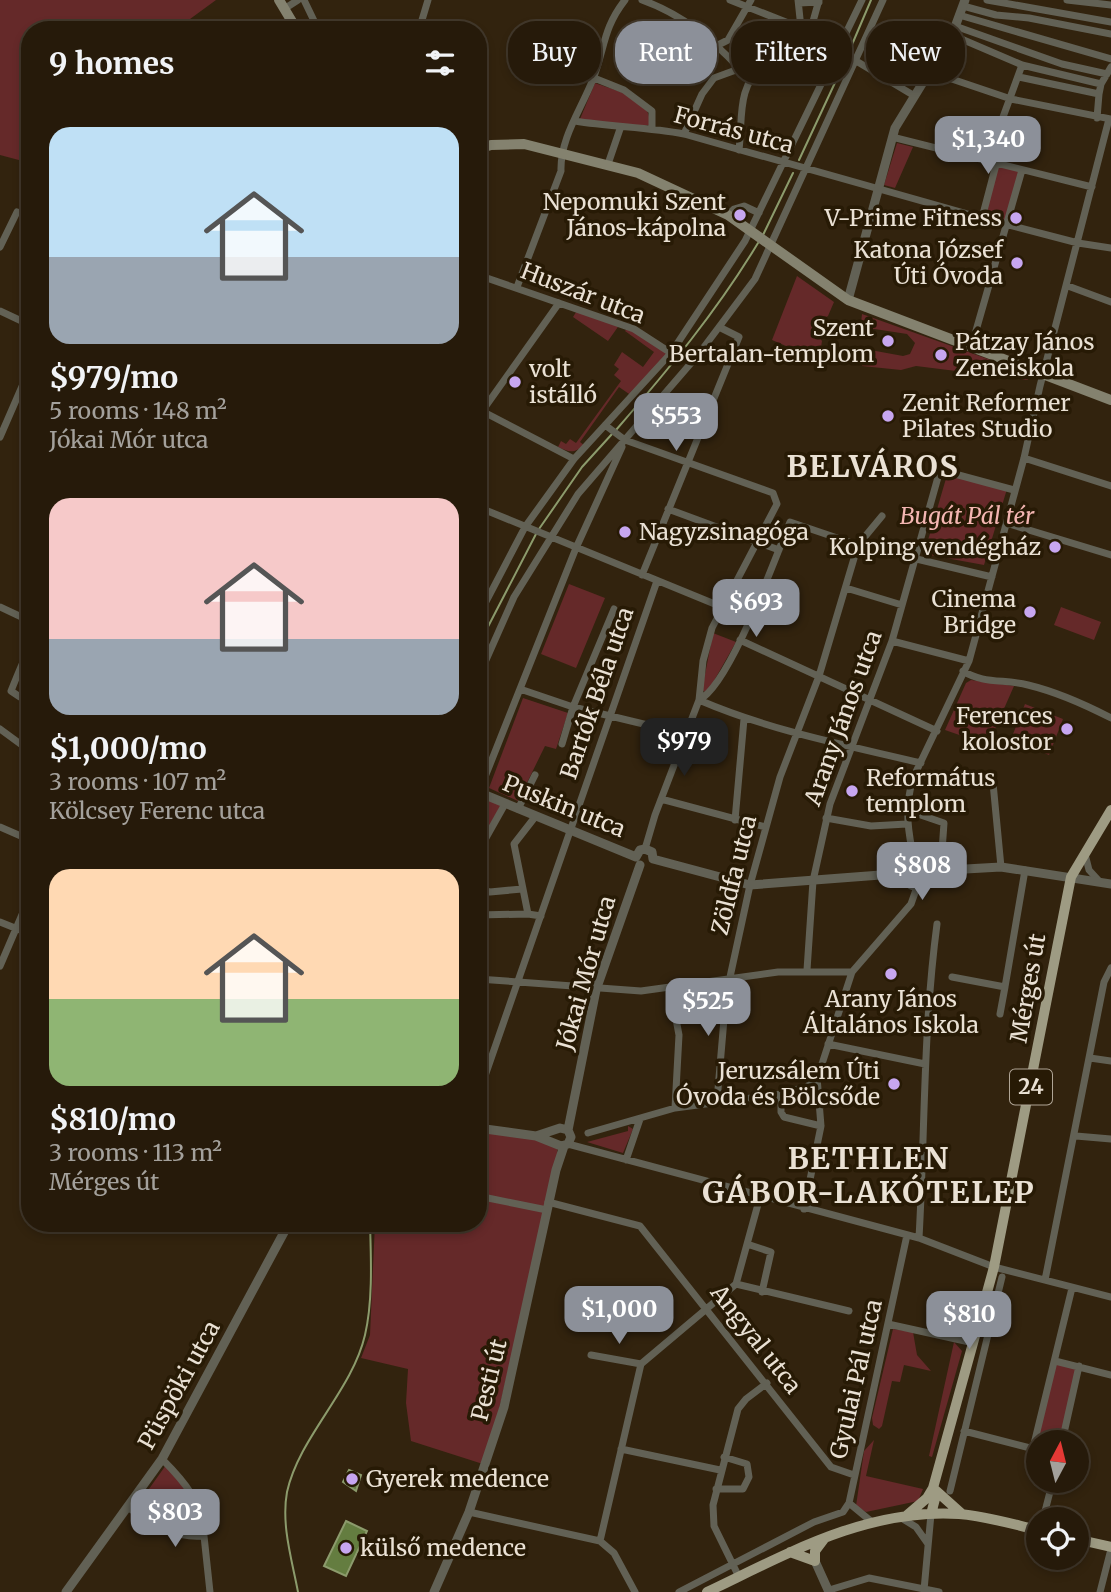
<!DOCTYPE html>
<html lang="en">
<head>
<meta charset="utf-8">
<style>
	body { margin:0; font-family:Merriweather,serif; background:#2e2313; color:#f1f3f6; height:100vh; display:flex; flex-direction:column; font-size:26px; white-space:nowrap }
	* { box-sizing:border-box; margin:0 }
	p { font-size:23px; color:#a4a19c }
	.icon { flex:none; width:38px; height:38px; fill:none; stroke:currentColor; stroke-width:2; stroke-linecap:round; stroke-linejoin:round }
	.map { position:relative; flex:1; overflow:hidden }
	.drawer { position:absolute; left:21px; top:21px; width:466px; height:1211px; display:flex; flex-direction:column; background:#261a0a; border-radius:28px; box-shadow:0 4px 10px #0003,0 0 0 2px #42382b }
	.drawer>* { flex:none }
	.hud { position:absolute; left:508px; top:21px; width:497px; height:63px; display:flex; gap:14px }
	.needle { width:46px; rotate:7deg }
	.fabs { position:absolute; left:1026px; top:1430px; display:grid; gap:14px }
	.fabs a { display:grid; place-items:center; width:63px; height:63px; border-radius:50%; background:#261a0a; box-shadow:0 4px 10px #0003,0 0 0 2px #42382b; font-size:35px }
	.price { position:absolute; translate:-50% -60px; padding:0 16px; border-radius:14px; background:#8c9099; color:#fff; font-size:23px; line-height:46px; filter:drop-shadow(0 2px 4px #0008) }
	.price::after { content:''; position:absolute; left:50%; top:42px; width:21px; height:16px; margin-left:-10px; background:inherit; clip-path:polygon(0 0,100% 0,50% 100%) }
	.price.on { background:#222; color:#fff }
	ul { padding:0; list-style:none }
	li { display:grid; align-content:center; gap:14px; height:371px; padding:0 28px }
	li span { display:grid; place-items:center; height:217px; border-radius:21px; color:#555 }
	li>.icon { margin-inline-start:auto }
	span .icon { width:126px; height:126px; fill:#fffc; stroke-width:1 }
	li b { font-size:30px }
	h2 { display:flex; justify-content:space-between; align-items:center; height:84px; padding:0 28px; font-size:30px }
	.chip { padding:0 24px; border-radius:28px; background:#261a0a; box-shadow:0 4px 10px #0003,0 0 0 2px #42382b; font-size:24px; line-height:63px }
	.chip.on { background:#8c9099; color:#fff }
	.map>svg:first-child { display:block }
	.green { fill:#652929 }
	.water { fill:#647d40; stroke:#8c9b6c; stroke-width:2 }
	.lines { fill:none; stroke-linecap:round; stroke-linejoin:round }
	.stream { stroke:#8c9b6c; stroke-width:2 }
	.minor { stroke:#626155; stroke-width:7 }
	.tertiary { stroke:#626155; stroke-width:9 }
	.secondary { stroke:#84826f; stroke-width:10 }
	.primary { stroke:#9e9b83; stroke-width:10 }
	.poi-dot { fill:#c7a6f0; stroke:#271a05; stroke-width:2.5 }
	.labels { text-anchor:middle; stroke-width:7; stroke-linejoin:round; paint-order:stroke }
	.shield { fill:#271a05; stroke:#b0a596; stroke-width:2 }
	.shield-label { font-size:21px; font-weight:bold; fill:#eae1d4 }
	.street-label { font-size:23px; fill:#eae1d4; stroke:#271a05 }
	.poi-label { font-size:23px; fill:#eae1d4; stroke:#271a05; text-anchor:end }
	.park-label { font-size:23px; font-style:italic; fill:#f4b6b2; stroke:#271a05 }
	.district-label { font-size:30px; font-weight:bold; letter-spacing:2px; fill:#eae1d4; stroke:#271a05 }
</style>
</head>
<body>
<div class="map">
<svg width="1111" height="1592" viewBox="0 0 1111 1592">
	<rect width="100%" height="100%" fill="#32230e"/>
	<path class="green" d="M 0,0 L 216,0 L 175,30 L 30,30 L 30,163 L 0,155 Z
		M 595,83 C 613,90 654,98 649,125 L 637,127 L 580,119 Z
		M 897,143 L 913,147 L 895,188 L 884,185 Z
		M 996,164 L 1022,170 L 1007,224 L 982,218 Z
		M 797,276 L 834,302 L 828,316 L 820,321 L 817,334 L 822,341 L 819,360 L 772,340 Z
		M 578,309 L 620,324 L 608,341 L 573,317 Z
		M 862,314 L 1030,374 L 1028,380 L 916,366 L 901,370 L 862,366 L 865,349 L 903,356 L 910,354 L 915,343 L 907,334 L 868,328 L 869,324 L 861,323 Z
		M 628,327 L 671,353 L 632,396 L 619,387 L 580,442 L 584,445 C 574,454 569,452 558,447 L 561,441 L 566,444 L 570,439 L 576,443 L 621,381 L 614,375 L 619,369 L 614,365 L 622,352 L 643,367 L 654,352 L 625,331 Z
		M 947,475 L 1007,489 L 984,565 L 924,554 Z
		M 569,584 L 605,598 L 576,668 L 541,654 Z
		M 1061,607 L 1101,622 L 1094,640 L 1054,625 Z
		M 713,633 L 736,642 L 707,693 L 702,690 Z
		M 971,680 L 1014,686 L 988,745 L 945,730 L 966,683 Z
		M 523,698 L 568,713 L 556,749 L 545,746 L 518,801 L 489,788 Z
		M 1025,704 L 1063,719 L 1049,755 L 1011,739 Z
		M 478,795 L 501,805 L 478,847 Z
		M 628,1126 L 633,1129 L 623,1153 L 587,1142 L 628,1131 Z
		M 478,1128 L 527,1135 L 558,1145 L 556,1165 L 486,1465 L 411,1441 L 406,1403 L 408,1369 L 361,1358 L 370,1335 L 375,1223 L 478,1223 Z
		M 893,1329 L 913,1332 L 917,1355 L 931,1371 L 904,1365 L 900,1382 L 892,1381 L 882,1426 L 879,1429 L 873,1425 L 872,1418 Z
		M 954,1342 L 962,1351 L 932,1457 L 929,1456 Z
		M 1056,1362 L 1078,1367 L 1061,1442 L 1038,1442 L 1038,1448 L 1035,1447 Z
		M 874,1440 L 866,1476 L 923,1489 L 918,1501 L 866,1512 L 856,1506 L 864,1451 Z
		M 166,1465 L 196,1502 L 202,1535 L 182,1535 L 134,1510 Z"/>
	<path class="water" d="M 349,1470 L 361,1475 L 356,1491 L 343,1482 Z
		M 346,1521 L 367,1531 L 346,1576 L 324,1566 Z"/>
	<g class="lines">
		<path class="stream" d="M 848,54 L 871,0
			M 799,160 L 846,59
			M 763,235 L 793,173
			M 616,430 C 668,370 717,311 758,243
			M 539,529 L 582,467 L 612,434
			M 478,646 L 536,534
			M 298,1592 C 292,1560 281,1525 287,1492 C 299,1437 352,1391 365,1335 C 373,1301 371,1258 370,1223"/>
		<path class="minor" d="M 304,0 L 317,27
			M 642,0 C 681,14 711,38 739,68
			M 730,0 L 801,28 L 913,95
			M 987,0 L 1111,22
			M 1067,0 L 1111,5
			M 799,3 L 819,2
			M 963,6 L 996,15 L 1029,18 L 1111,34
			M 284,9 L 298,0
			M 959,15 L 1111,59
			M 955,26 L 1062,64 L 1107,74
			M 419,30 L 428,0
			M 810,32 L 819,0
			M 952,35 L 1022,65 L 1101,84
			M 720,44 L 728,40 L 751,0
			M 928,71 L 1011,99 L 1111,119
			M 1019,77 L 1099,94 L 1101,84 L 1111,67
			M 594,78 L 624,90 L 652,111 L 652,128
			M 1097,118 L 1099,94
			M 575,121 C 611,127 648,127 684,134 L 982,218 L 1078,243 L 1111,248
			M 684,134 L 702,94 L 714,78 L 788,51 L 801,28 L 798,0
			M 892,137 L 1092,187
			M 995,139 L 1022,65
			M 739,150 C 743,117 736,87 765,63
			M 608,164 L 620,129
			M 728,215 L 734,209 L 744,206 L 759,213
			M 982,218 L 1002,142
			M 0,247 L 17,212
			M 478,275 L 634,329 L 671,353
			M 1068,286 L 1111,302
			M 517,287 L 561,171 C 560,138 581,110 593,79 C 605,48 603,28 625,0
			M 0,311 L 30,325
			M 971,348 L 1022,170
			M 478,409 L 574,459
			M 483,410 L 559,303
			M 605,425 L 625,440 L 773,493 L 777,504 L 712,628 L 703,661 L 699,700 L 655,815 L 645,849
			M 0,437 L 30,368
			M 1024,458 L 1111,486
			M 478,507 L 722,607
			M 668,509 L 779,550
			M 1006,523 L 1111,555
			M 642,575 L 739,337 L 721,328
			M 846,588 L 902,605
			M 0,607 L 30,621
			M 478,617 L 525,527 L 574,459 L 671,353 L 745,241 L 862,0
			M 740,640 L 937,731
			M 892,641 L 969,661
			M 21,667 L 27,688 L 20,697 L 11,691 C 17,676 23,661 30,647
			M 963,671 C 983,684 1005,679 1028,685 C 1057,692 1084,704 1111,718
			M 478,678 L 514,597 L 578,494 L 698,355 L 755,279 L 883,0
			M 520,689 L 573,707 L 685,734
			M 699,700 C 730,685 775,558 790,522 L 858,545 L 992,577
			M 699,700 C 771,731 846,745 921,763
			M 0,729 L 30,751
			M 562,744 L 573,707 L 614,609
			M 993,783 L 1001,867
			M 479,792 L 576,548 L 622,447
			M 661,799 L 765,827
			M 518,809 L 535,775
			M 906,810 L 944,823 L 942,851
			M 535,817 L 514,844 L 528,914 L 541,916
			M 826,818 L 871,826 L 907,824
			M 735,820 L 744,719
			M 0,827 L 30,840
			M 478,852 L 505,804
			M 1085,854 L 1089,870 L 1100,882
			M 915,864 C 908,833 904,809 913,778 L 969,661 L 1024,458 L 1040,386 L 1109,119
			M 478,889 L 490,892 L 522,889
			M 478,915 L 528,914
			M 0,922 L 30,934
			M 0,966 L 30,896
			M 807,970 L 813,881 L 830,804 L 892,641 L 940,470 L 1014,490
			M 952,977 L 1005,987 L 1025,870
			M 478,979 L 641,991 L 778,972 L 852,972
			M 670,987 L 679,1035 L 675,1108
			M 1000,1014 L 1005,987
			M 828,1044 L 925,1064
			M 1090,1058 L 1111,1061
			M 802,1089 L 821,1106
			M 781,1094 L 781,1112 L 784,1117 L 821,1126
			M 478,1096 L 657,581
			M 717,1101 L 724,1019 L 730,1012 L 730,977 L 750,885 L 780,777 L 819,676 L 858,545 L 882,516
			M 588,1133 L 675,1108 L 781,1094 L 808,1086 L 820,1070 L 852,972 L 911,904 L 917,887
			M 1076,1136 L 1111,1139
			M 568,1144 L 919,1238 L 994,1267 L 1111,1297
			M 626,1160 L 640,1119
			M 478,1196 L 547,1210
			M 548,1202 L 640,1226 L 831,1467 L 854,1475
			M 804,1209 L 821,1126 L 817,1077
			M 919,1238 C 925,1133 923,1029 937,924
			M 747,1244 L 771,1252 L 762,1292
			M 1045,1280 L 1104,982 L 1111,968
			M 736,1284 L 849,1311
			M 888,1324 L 974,1343
			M 591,1355 L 641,1364
			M 1055,1361 L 1111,1375
			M 964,1431 L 1038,1450
			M 1062,1442 L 1079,1366
			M 1033,1448 L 1072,1288
			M 621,1449 L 720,1470
			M 162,1459 C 185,1482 203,1503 204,1536
			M 716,1489 L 743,1489 L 749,1477 L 747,1464 L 724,1457
			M 950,1491 L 1002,1277
			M 849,1503 L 872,1522
			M 127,1507 C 152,1523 173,1539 204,1536 L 210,1592
			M 469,1512 L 600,1541
			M 903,1519 L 916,1527 L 928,1544
			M 1043,1519 L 1053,1480
			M 739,1577 L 714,1526 L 713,1505 L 738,1409 L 746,1399 L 767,1383
			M 829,1590 L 869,1578 L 939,1592
			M 924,1590 L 931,1514
			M 635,1592 L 614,1553 L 600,1541 L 641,1364 L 736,1284 L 760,1197
			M 679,1592 L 814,1522 L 843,1512 L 849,1503 L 907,1235
			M 1100,1592 L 1111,1549"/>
		<path class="tertiary" d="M 848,300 L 895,128 L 952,35 L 965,0
			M 478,792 L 636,857
			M 636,857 L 640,850 L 645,849 L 652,852 L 653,859
			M 653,859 L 750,885 L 907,873
			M 930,871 L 1001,867 L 1111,884
			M 907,873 L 911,885 L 917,887 L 929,882 L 930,871
			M 907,873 L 915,864 L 926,866 L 930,871
			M 478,1128 L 536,1136 L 561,1146 L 568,1144 L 571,1137 L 568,1130 L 560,1128 L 536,1136
			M 568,1130 L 596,990 L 640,865
			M 815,1561 L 829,1592
			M 66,1592 L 162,1459 L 289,1223
			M 434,1592 L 469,1512 L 504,1407 L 556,1170 L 564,1146"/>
		<path class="secondary" d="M 279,0 L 297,30
			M 478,149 L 491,145 L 524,144 L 638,173 L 728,215 L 848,300 L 1111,400"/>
		<path class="primary" d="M 933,1488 L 962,1514
			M 931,1514 L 935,1499 L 933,1488 L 994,1267 L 1071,877 L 1111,810
			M 906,1516 L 927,1498 L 933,1488
			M 1076,1539 L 1111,1547
			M 790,1552 L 815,1561 L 815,1551 L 824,1539
			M 707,1592 C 787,1554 867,1508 959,1514 C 985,1516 1012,1524 1038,1530"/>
	</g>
	<g class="poi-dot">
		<circle cx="740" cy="215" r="7"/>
		<circle cx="1016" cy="218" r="7"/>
		<circle cx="1017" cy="263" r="7"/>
		<circle cx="888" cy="341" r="7"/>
		<circle cx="941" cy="355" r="7"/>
		<circle cx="515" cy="382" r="7"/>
		<circle cx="888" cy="416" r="7"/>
		<circle cx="625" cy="532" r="7"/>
		<circle cx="1055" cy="547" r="7"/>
		<circle cx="1030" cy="612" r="7"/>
		<circle cx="1067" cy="729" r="7"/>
		<circle cx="852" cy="791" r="7"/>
		<circle cx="891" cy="974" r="7"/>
		<circle cx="894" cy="1084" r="7"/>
		<circle cx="352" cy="1479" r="7"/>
		<circle cx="346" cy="1548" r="7"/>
	</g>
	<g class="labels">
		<rect class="shield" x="1010" y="1069.5" width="42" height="35" rx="5"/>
		<g class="shield-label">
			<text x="1031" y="1094">24</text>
		</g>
		<g class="street-label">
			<text transform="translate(734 130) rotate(15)" y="8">Forrás utca</text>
			<text transform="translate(583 293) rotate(21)" y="8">Huszár utca</text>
			<text transform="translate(597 693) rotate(-71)" y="8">Bartók Béla utca</text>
			<text transform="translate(843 718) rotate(-70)" y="8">Arany János utca</text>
			<text transform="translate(564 806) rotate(22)" y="8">Puskin utca</text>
			<text transform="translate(734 875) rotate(-76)" y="8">Zöldfa utca</text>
			<text transform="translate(586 973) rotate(-74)" y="8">Jókai Mór utca</text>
			<text transform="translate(1028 988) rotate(-80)" y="8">Mérges út</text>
			<text transform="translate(756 1339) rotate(52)" y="8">Angyal utca</text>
			<text transform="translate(856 1379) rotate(-77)" y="8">Gyulai Pál utca</text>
			<text transform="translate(489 1380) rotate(-76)" y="8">Pesti út</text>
			<text transform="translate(179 1385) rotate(-61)" y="8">Püspöki utca</text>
		</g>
		<g class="poi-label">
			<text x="726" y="210">Nepomuki Szent<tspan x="726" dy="26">János-kápolna</tspan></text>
			<text x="1002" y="226">V-Prime Fitness</text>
			<text x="1003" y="258">Katona József<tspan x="1003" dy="26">Úti Óvoda</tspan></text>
			<text x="874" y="336">Szent<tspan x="874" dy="26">Bertalan-templom</tspan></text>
			<text x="955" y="350" text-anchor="start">Pátzay János<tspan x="955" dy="26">Zeneiskola</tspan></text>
			<text x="529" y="377" text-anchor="start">volt<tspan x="529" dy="26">istálló</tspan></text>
			<text x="902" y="411" text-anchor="start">Zenit Reformer<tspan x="902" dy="26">Pilates Studio</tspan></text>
			<text x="639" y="540" text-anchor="start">Nagyzsinagóga</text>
			<text x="1041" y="555">Kolping vendégház</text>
			<text x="1016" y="607">Cinema<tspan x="1016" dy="26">Bridge</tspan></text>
			<text x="1053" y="724">Ferences<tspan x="1053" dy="26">kolostor</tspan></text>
			<text x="866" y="786" text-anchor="start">Református<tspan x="866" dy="26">templom</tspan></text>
			<text x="891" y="1007" text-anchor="middle">Arany János<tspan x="891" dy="26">Általános Iskola</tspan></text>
			<text x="880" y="1079">Jeruzsálem Úti<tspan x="880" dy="26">Óvoda és Bölcsőde</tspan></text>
			<text x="366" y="1487" text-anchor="start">Gyerek medence</text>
			<text x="360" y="1556" text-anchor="start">külső medence</text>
		</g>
		<g class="park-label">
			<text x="967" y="524">Bugát Pál tér</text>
		</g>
		<g class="district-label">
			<text x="873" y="477">BELVÁROS</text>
			<text x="869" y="1169">BETHLEN<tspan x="869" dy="34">GÁBOR-LAKÓTELEP</tspan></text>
		</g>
	</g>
</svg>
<div class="fabs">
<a><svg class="needle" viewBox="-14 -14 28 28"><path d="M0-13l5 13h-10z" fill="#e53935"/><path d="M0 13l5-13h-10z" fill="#a4a19c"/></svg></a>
<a><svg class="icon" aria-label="locate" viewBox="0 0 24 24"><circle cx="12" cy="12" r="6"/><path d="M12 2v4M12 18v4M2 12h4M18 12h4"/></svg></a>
</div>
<b class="price" style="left:988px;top:176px">$1,340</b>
<b class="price" style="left:676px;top:453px">$553</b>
<b class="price" style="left:756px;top:639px">$693</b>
<b class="price on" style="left:684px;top:778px">$979</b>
<b class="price" style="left:922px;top:902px">$808</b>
<b class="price" style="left:708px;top:1038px">$525</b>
<b class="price" style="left:619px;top:1346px">$1,000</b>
<b class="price" style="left:969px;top:1351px">$810</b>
<b class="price" style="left:175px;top:1549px">$803</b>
<div class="hud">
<a class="chip">Buy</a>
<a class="chip on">Rent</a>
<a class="chip">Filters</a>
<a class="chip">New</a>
</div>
<section class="drawer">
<h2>9 homes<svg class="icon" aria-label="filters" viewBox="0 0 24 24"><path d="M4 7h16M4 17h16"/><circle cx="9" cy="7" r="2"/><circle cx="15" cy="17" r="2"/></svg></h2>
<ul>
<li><span style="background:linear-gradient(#bfe0f5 60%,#9aa5b1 0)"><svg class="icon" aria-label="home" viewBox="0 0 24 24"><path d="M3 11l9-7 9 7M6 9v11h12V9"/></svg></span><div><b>$979/mo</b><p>5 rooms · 148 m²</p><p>Jókai Mór utca</p></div></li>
<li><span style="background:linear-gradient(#f6c9c9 65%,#9aa5b1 0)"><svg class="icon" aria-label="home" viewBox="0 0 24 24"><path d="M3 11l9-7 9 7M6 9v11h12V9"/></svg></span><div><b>$1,000/mo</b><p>3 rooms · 107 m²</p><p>Kölcsey Ferenc utca</p></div></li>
<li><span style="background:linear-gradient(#ffd9b3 60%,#8fb573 0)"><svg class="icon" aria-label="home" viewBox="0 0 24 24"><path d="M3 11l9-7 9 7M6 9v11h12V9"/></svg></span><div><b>$810/mo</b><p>3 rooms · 113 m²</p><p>Mérges út</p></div></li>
</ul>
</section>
</div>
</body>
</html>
